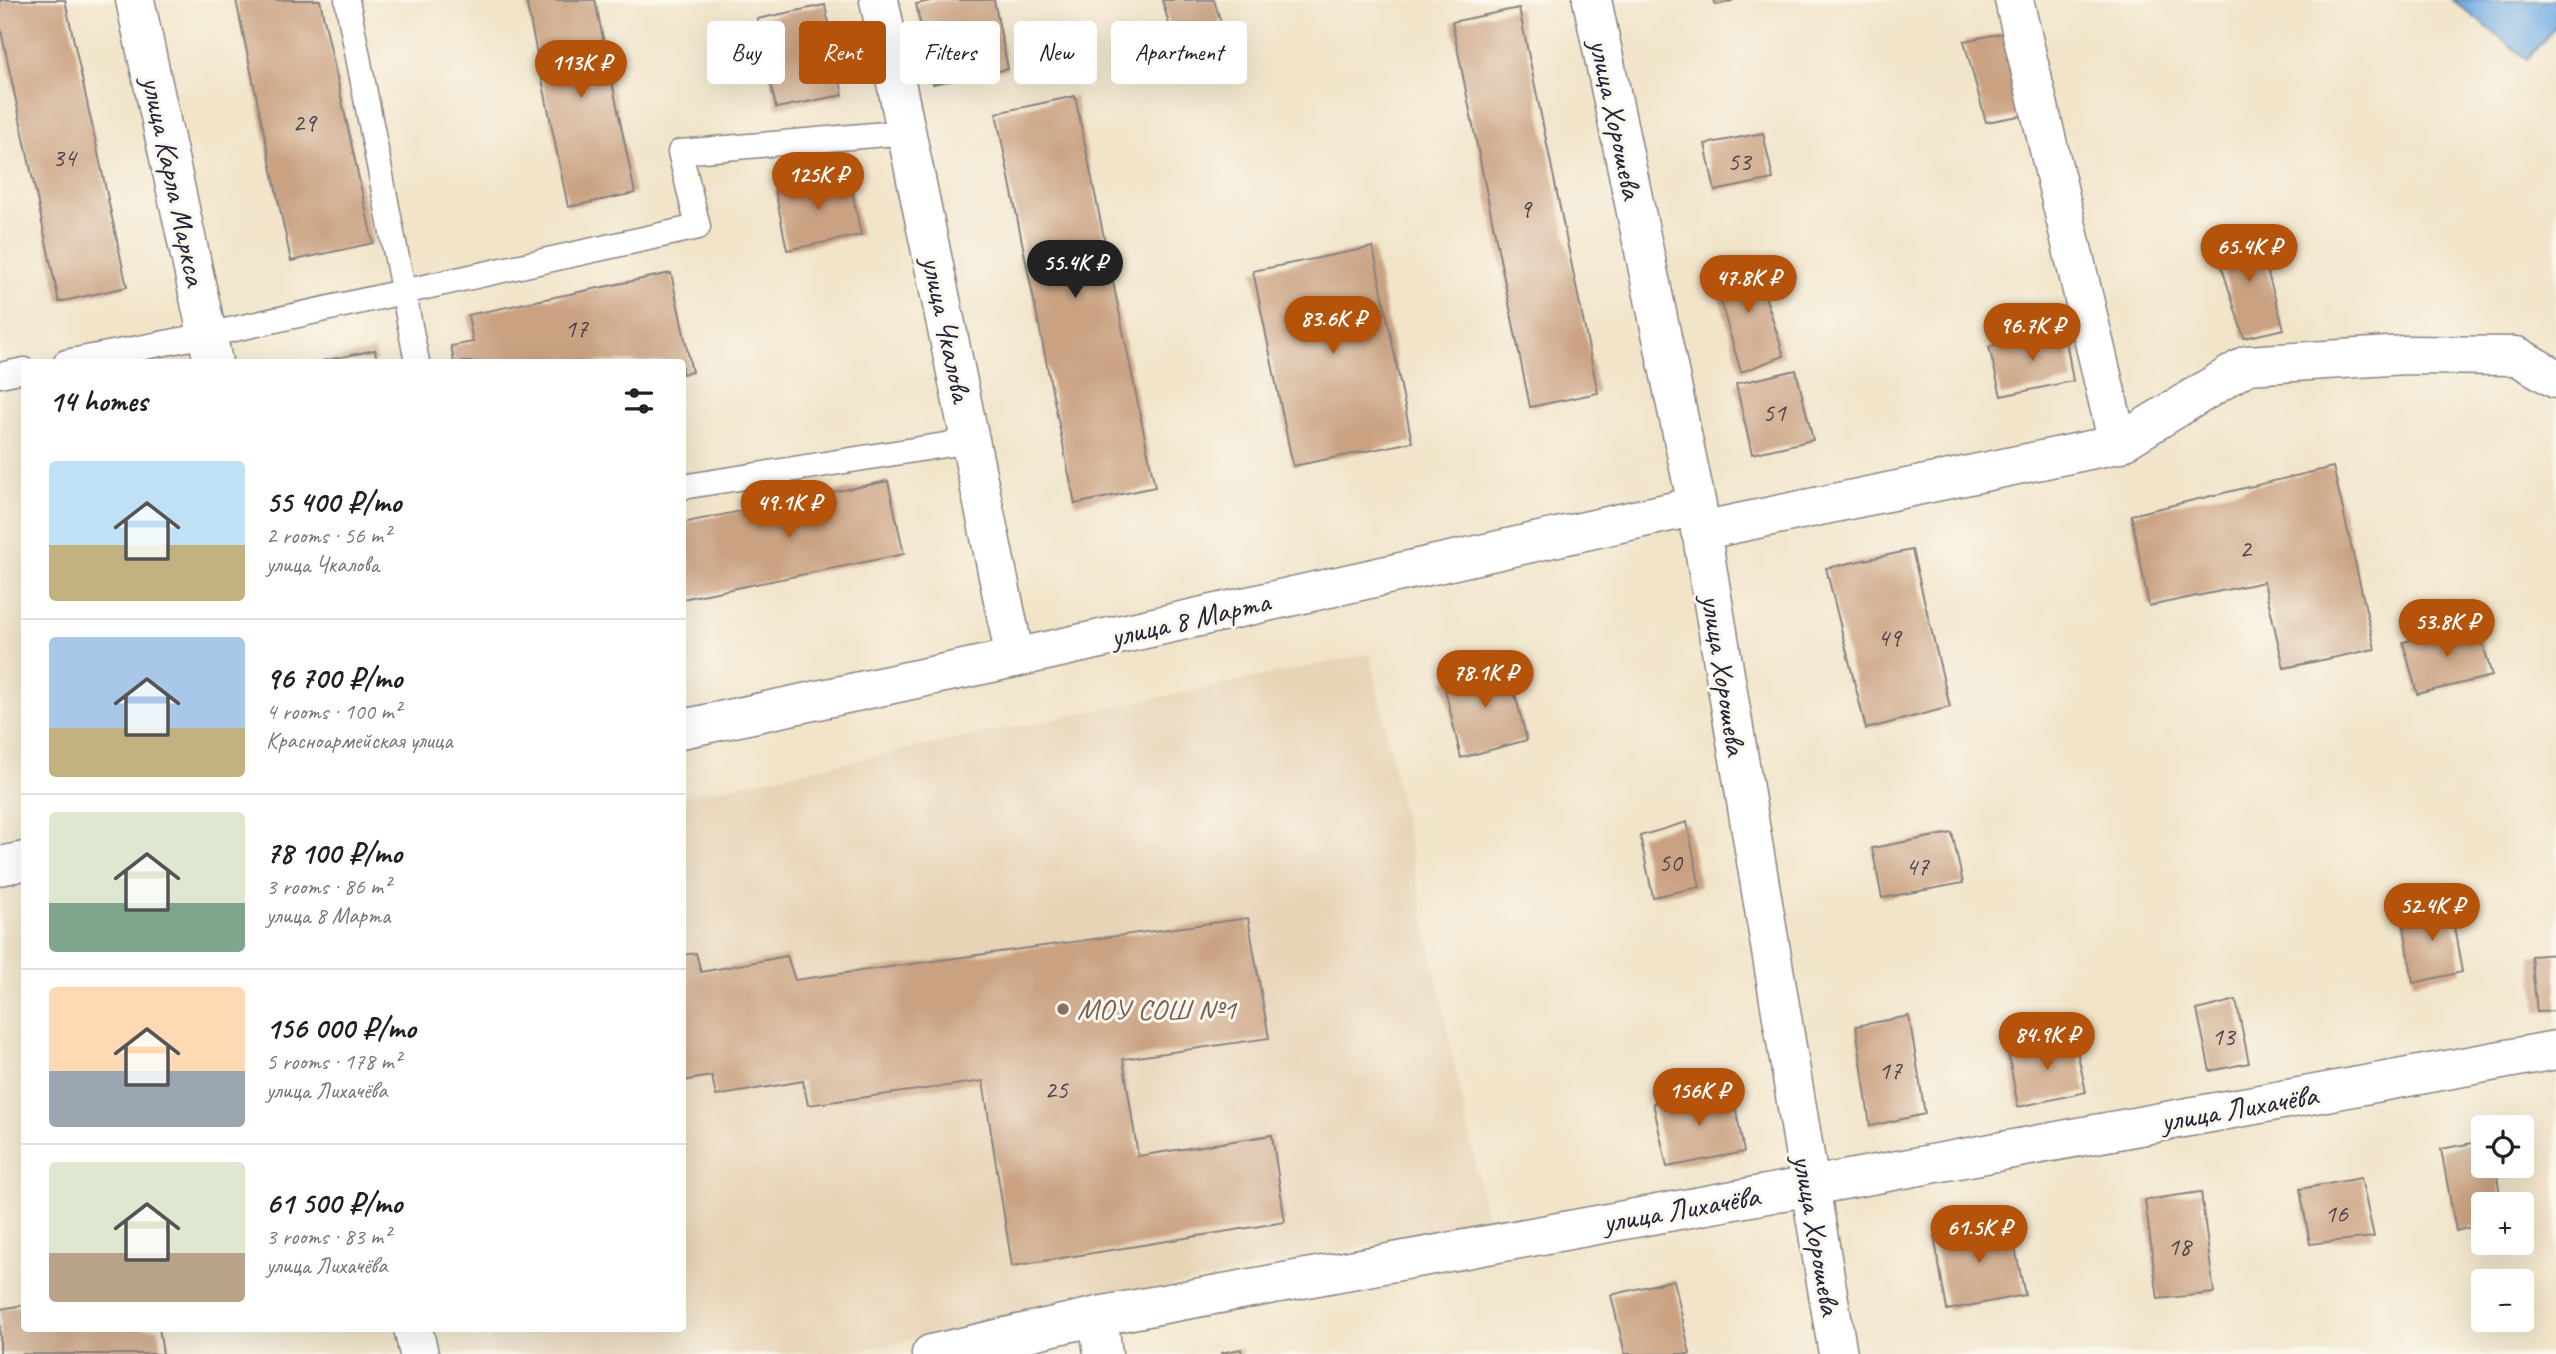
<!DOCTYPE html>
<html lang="en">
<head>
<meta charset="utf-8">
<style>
	body { margin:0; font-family:Caveat,sans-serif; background:#f2f2f2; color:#202124; height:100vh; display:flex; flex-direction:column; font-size:26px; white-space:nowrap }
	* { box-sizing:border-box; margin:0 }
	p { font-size:23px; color:#757577 }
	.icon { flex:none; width:38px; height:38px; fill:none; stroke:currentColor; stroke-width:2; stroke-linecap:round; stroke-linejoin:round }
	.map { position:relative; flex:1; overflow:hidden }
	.side { position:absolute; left:21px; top:359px; width:665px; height:973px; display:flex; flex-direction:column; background:#fff; border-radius:7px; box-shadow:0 7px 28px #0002 }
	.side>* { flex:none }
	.hud { position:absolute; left:707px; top:21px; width:665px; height:63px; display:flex; gap:14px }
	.fabs { position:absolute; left:2471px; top:1115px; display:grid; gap:14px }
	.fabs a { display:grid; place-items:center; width:63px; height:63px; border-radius:7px; background:#fff; box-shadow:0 7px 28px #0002; font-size:35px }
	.price { position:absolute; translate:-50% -60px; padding:0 16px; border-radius:24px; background:#b45309; color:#fff; font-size:23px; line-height:46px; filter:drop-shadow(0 2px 4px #0008) }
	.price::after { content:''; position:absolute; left:50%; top:42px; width:21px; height:16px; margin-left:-10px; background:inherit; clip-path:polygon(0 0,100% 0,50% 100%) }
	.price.current { background:#222; color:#fff }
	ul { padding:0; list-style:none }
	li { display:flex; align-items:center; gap:21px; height:175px; padding:0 28px }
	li+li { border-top:2px solid #e0e0e0 }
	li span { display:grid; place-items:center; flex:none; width:196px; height:140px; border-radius:7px; color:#555 }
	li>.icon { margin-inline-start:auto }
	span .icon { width:84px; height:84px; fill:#fffc; stroke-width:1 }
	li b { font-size:30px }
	h2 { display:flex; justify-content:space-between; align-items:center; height:84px; padding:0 28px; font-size:30px }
	.pill { padding:0 24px; border-radius:7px; background:#fff; box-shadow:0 7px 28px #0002; font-size:24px; line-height:63px }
	.pill.current { background:#b45309; color:#fff }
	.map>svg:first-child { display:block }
	.built { fill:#e7d4b7 }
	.water { fill:#75aee5; stroke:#4c6890; stroke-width:2 }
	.building { fill:#caa282 }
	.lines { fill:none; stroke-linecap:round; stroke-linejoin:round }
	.lane-casing { stroke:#8a8382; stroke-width:27 }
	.street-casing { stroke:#8a8382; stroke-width:41 }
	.secondary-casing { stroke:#8a8382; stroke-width:41 }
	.lane { stroke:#fff; stroke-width:24 }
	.street { stroke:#fff; stroke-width:38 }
	.secondary { stroke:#fff; stroke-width:38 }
	.education-dot { fill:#8d6e63; stroke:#fbf7ec; stroke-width:2.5 }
	.labels { text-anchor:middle; stroke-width:6; stroke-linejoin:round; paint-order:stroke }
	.number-label { font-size:26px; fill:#4c424d }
	.street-label { font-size:30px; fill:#22223b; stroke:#fbf7ec }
	.education-label { font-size:30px; fill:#785e54; stroke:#fbf7ec; text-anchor:start }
</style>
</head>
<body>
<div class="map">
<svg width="2556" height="1354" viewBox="0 0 2556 1354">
	<rect width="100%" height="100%" fill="#fbf7ec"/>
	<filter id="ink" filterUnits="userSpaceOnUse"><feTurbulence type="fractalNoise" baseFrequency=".0143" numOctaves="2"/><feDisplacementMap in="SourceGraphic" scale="14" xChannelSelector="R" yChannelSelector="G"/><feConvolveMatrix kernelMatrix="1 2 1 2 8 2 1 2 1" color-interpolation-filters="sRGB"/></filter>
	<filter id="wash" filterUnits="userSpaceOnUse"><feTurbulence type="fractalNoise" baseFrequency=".00686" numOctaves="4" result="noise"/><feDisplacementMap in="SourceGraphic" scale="28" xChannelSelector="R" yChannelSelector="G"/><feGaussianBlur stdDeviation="1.57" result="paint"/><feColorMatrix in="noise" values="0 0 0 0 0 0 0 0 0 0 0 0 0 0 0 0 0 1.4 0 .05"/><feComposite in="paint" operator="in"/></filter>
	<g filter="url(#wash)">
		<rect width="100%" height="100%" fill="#f1e4c9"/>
		<path class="built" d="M 1370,654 L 1487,1221 L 844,1354 L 494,1354 L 489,1328 L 682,1328 L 683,796 Z"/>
		<path class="water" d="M 2453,0 L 2556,0 L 2556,26 L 2527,59 Z"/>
		<g id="blocks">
			<path class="building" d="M 0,0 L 65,0 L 127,287 L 59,302 L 0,26 Z
				M 236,0 L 320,0 L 373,243 L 291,261 Z
				M 526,0 L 595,0 L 635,193 L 568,207 Z
				M 936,0 L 994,0 L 1008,69 L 933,84 L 916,4 Z
				M 1162,0 L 1214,0 L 1221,23 L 1173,37 Z
				M 1714,0 L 1732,0 L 1732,1 L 1716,5 Z
				M 825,5 L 843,95 L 776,108 L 757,19 Z
				M 1519,8 L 1598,393 L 1530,407 L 1452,22 Z
				M 2008,32 L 2025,115 L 1986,122 L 1964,41 Z
				M 1075,96 L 1155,487 L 1075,504 L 996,113 Z
				M 1763,133 L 1773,179 L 1715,191 L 1705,144 Z
				M 849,175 L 861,235 L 787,250 L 775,190 Z
				M 2255,229 L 2284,329 L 2244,338 L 2214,242 Z
				M 1373,247 L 1412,442 L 1293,466 L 1253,271 Z
				M 1754,260 L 1784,356 L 1741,372 L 1712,272 Z
				M 671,273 L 692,372 L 682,374 L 682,362 L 454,362 L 451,346 L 473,342 L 468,315 Z
				M 2064,328 L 2073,381 L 2001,396 L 1989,347 Z
				M 375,350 L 377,362 L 322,362 L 322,361 Z
				M 1796,370 L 1813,440 L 1752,454 L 1736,384 Z
				M 2333,467 L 2375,649 L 2284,668 L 2264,582 L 2149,606 L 2131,515 Z
				M 888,481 L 904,554 L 682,599 L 682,523 Z
				M 1912,550 L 1950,707 L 1866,729 L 1826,568 Z
				M 2477,623 L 2492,676 L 2417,694 L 2403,642 Z
				M 1506,660 L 1527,740 L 1461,758 L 1443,681 Z
				M 1687,822 L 1700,887 L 1653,897 L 1640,836 Z
				M 1952,833 L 1963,883 L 1882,898 L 1872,848 Z
				M 2450,904 L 2462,972 L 2413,983 L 2402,913 Z
				M 1248,918 L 1269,1038 L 1123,1059 L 1138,1156 L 1272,1135 L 1285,1222 L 1012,1266 L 983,1081 L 808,1105 L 803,1081 L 716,1096 L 712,1076 L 682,1081 L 682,955 L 696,953 L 701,972 L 787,956 L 795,980 Z
				M 2556,954 L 2556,1011 L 2537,1012 L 2531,956 Z
				M 2236,1000 L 2249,1063 L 2210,1071 L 2197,1010 Z
				M 1909,1016 L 1925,1114 L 1870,1126 L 1856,1026 Z
				M 2074,1037 L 2086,1092 L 2018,1107 L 2008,1052 Z
				M 1732,1089 L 1744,1152 L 1667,1167 L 1653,1103 Z
				M 2483,1141 L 2483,1166 L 2496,1166 L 2501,1204 L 2483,1204 L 2483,1224 L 2456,1231 L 2441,1149 Z
				M 2361,1178 L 2374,1237 L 2310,1244 L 2300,1189 Z
				M 2201,1192 L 2214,1293 L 2158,1299 L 2145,1200 Z
				M 2009,1219 L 2025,1295 L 1947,1310 L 1934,1236 Z
				M 1674,1280 L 1690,1354 L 1625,1354 L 1611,1295 Z
				M 24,1305 L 24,1328 L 159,1328 L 163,1354 L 0,1354 L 0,1309 Z
				M 1241,1349 L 1242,1354 L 1222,1354 L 1221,1353 Z"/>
		</g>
	</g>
	<g filter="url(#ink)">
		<use href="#blocks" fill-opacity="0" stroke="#8a8382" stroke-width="2"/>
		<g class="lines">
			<g class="lane-casing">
				<path id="lane" d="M 347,0 L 417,362
					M 66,362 L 207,335 L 698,227 L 680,152 L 908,132
					M 0,375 L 24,370
					M 682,487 L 970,441"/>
			</g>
			<g class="street-casing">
				<path id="street" d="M 879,0 L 1015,658
					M 2014,0 L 2118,444
					M 1700,531 L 2118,444 L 2247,365 L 2405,355 L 2517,356 L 2556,379
					M 1098,1316 L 1103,1354
					M 931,1354 L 1098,1316 L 2556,1050"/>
			</g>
			<g class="secondary-casing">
				<path id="secondary" d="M 135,0 L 213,362
					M 1592,0 L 1697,506 L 1838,1354
					M 682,729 L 1015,658 L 1697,506
					M 0,866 L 24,861
					M 413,1328 L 419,1354"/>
			</g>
			<use href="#lane" class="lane"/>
			<use href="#street" class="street"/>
			<use href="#secondary" class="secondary"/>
		</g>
	</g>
	<circle class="education-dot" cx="1063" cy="1009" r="7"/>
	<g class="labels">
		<g class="number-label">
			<text x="304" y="131">29</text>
			<text x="64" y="166">34</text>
			<text x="1739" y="170">53</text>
			<text x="1525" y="217">9</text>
			<text x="576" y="337">17</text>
			<text x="1774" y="421">51</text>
			<text x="2245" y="557">2</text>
			<text x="1889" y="646">49</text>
			<text x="1670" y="871">50</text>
			<text x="1917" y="875">47</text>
			<text x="2223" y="1045">13</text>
			<text x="1890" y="1079">17</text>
			<text x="1056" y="1098">25</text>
			<text x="2336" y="1222">16</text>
			<text x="2179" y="1255">18</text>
		</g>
		<g class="street-label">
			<text transform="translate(1616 119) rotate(78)" y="10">улица Хорошева</text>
			<text transform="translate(174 181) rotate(78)" y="10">улица Карла Маркса</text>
			<text transform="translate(947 329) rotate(78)" y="10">улица Чкалова</text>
			<text transform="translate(1190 619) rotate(-13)" y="10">улица 8 Марта</text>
			<text transform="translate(1724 675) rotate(81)" y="10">улица Хорошева</text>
			<text transform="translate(2239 1108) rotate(-10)" y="10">улица Лихачёва</text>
			<text transform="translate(1681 1209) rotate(-10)" y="10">улица Лихачёва</text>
			<text transform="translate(1817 1235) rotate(80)" y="10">улица Хорошева</text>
		</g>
		<g class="education-label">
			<text x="1077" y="1019">МОУ СОШ №1</text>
		</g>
	</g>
</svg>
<div class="fabs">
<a><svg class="icon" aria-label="locate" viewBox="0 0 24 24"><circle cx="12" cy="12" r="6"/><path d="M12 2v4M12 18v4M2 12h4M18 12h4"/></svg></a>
<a>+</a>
<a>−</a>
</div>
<b class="price" style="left:581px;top:100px">113K ₽</b>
<b class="price" style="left:818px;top:212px">125K ₽</b>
<b class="price" style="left:2249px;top:284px">65.4K ₽</b>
<b class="price current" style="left:1075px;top:300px">55.4K ₽</b>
<b class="price" style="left:1748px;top:315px">47.8K ₽</b>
<b class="price" style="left:1333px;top:356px">83.6K ₽</b>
<b class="price" style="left:2032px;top:363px">96.7K ₽</b>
<b class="price" style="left:789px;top:540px">49.1K ₽</b>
<b class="price" style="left:2447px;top:659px">53.8K ₽</b>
<b class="price" style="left:1485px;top:710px">78.1K ₽</b>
<b class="price" style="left:2432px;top:943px">52.4K ₽</b>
<b class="price" style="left:2047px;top:1072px">84.9K ₽</b>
<b class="price" style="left:1699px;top:1128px">156K ₽</b>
<b class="price" style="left:1979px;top:1265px">61.5K ₽</b>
<div class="hud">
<a class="pill">Buy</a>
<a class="pill current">Rent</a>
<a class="pill">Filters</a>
<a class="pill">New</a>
<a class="pill">Apartment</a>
</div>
<section class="side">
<h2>14 homes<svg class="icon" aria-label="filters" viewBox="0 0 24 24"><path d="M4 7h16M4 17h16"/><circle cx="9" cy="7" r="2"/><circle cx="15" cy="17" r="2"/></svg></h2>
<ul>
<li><span style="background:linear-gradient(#bfe0f5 60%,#c2b280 0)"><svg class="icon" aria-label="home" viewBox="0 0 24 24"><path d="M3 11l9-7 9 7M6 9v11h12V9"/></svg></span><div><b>55 400 ₽/mo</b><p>2 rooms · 56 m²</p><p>улица Чкалова</p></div></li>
<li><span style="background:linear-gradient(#a9c7e8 65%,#c2b280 0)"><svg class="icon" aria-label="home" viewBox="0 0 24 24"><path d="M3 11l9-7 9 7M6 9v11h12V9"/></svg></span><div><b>96 700 ₽/mo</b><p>4 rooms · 100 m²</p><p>Красноармейская улица</p></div></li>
<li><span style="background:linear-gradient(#dfe7d0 65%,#7fa58c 0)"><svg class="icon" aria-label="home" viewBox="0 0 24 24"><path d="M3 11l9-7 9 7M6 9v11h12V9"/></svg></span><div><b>78 100 ₽/mo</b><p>3 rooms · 86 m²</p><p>улица 8 Марта</p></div></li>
<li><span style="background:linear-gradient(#ffd9b3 60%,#9aa5b1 0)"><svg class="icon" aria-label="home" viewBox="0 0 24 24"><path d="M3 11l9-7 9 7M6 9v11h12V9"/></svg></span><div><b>156 000 ₽/mo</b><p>5 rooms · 178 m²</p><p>улица Лихачёва</p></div></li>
<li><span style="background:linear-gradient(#dfe7d0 65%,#b9a48a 0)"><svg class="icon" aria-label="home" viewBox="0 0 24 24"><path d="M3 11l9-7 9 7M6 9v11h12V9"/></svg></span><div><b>61 500 ₽/mo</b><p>3 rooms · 83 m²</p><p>улица Лихачёва</p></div></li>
</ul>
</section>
</div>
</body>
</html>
